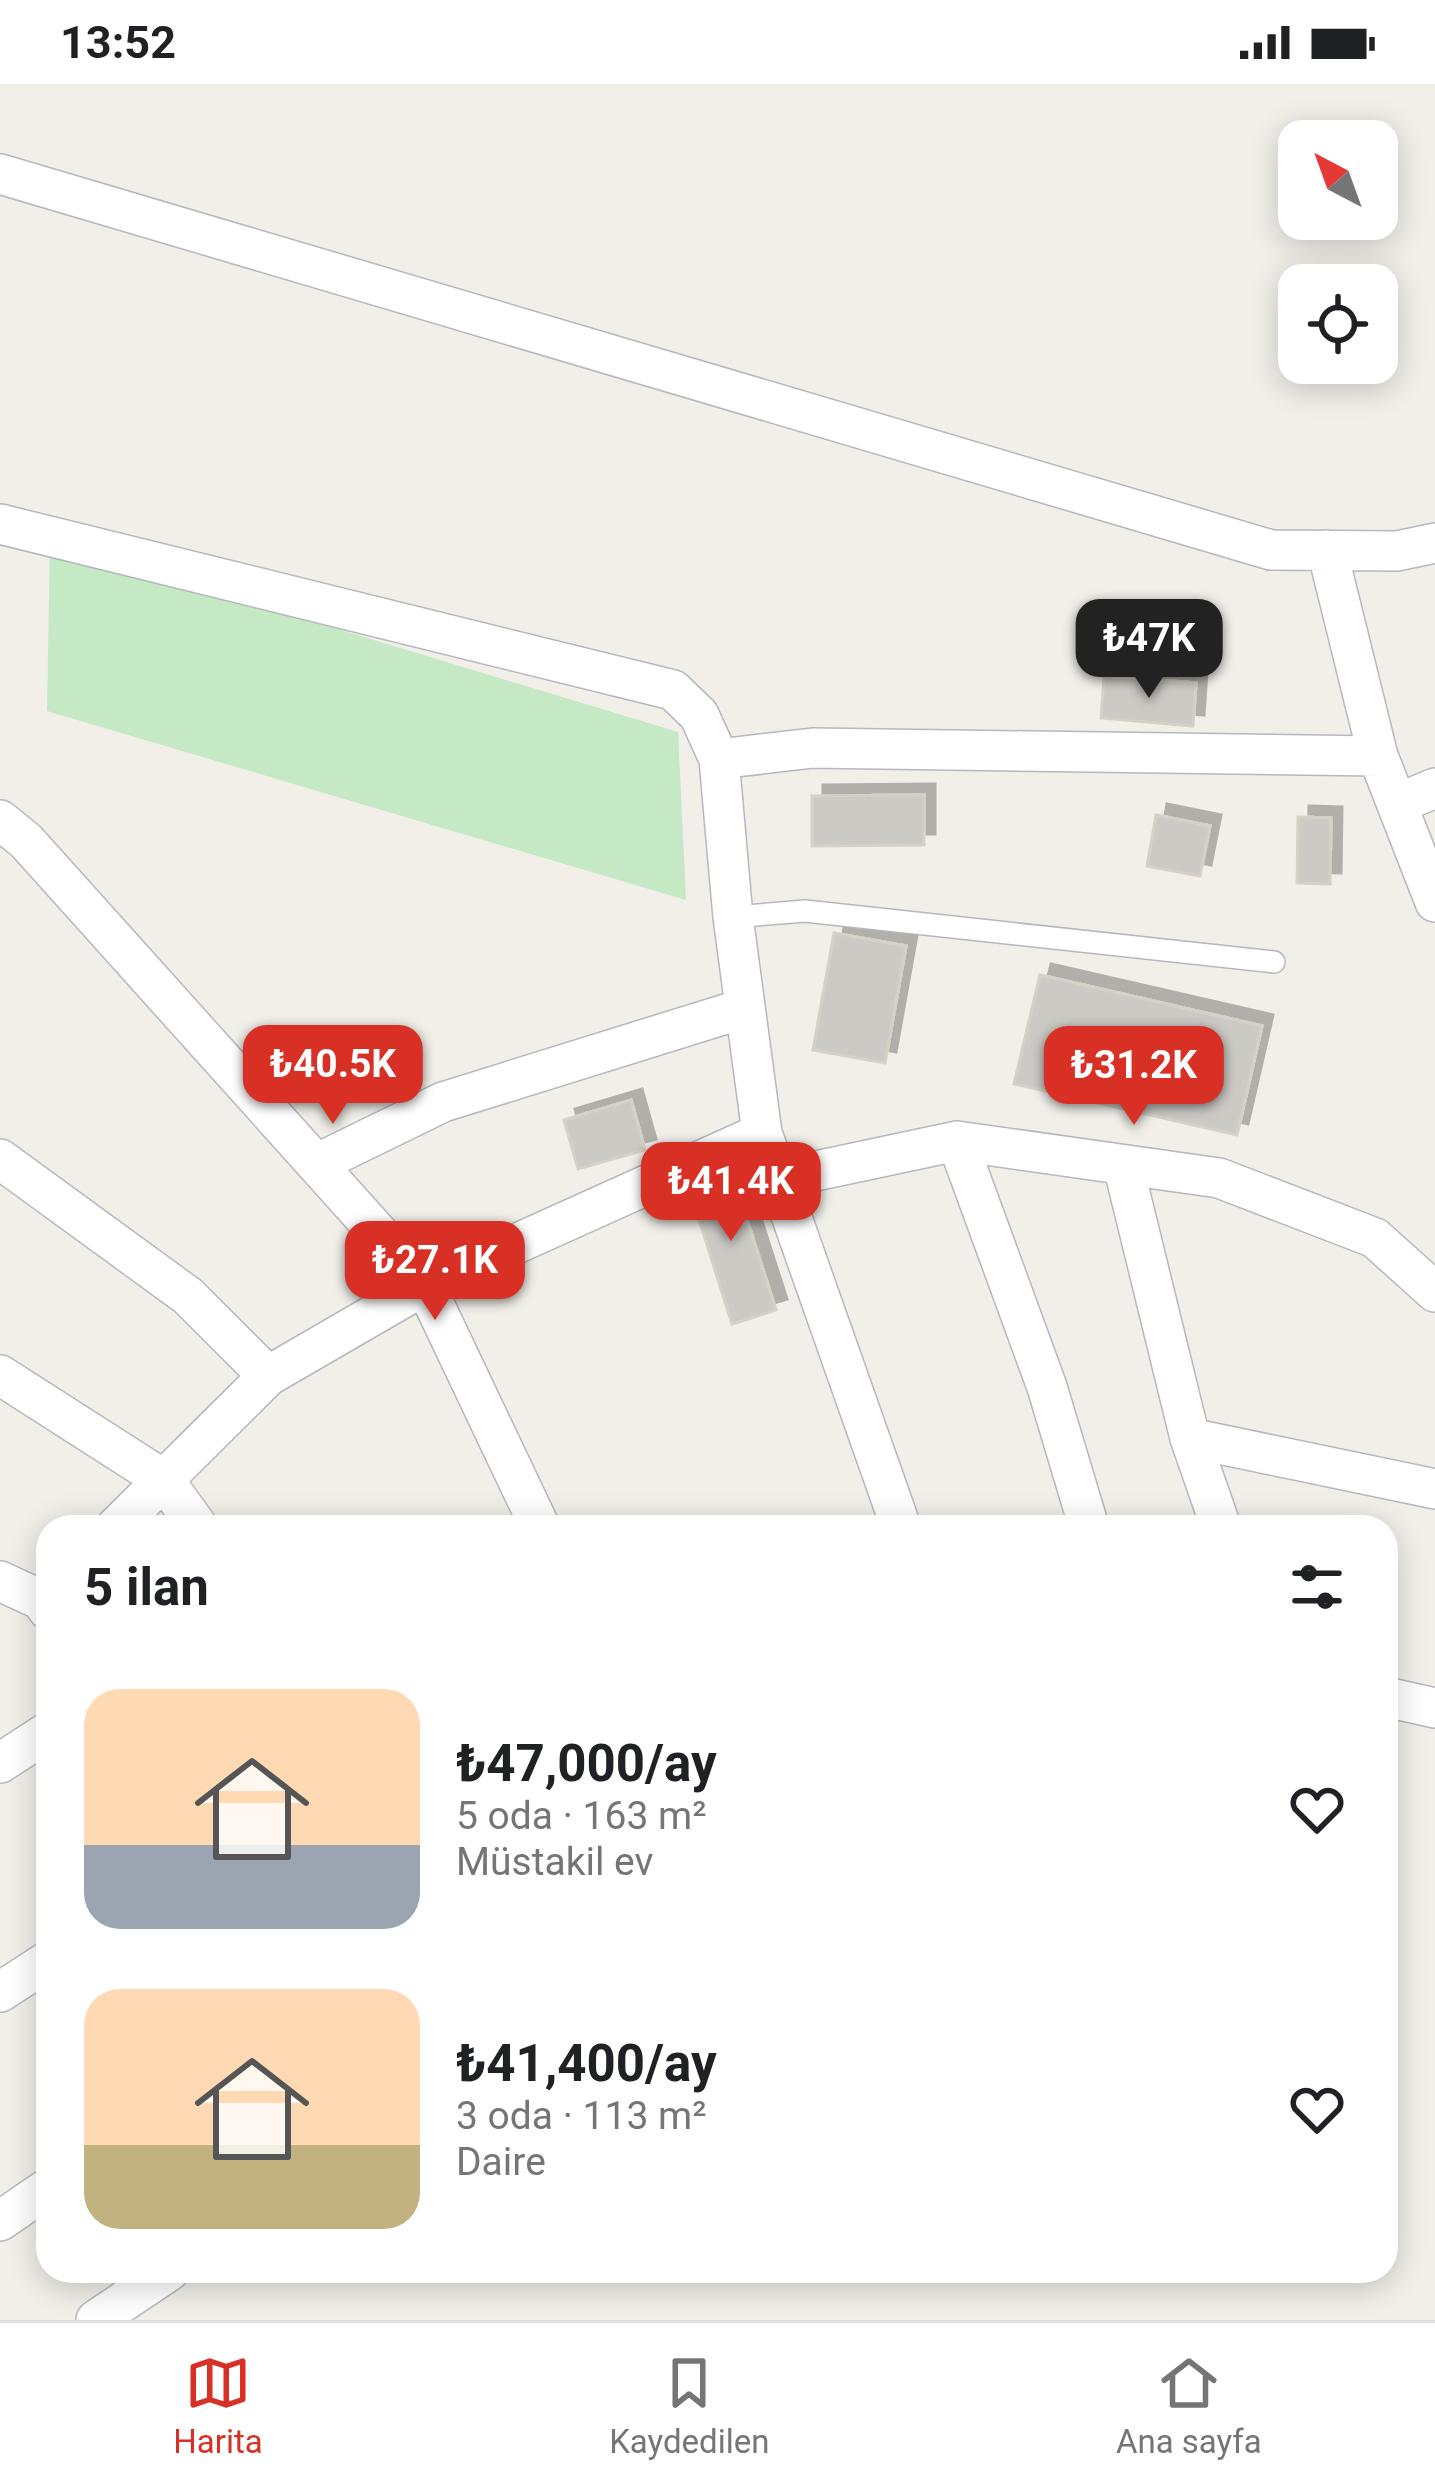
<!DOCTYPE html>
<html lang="tr">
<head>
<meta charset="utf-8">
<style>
	body { margin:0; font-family:Roboto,sans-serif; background:#f2f2f2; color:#202124; height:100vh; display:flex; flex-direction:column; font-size:45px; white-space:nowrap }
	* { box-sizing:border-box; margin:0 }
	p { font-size:39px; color:#757577 }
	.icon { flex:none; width:66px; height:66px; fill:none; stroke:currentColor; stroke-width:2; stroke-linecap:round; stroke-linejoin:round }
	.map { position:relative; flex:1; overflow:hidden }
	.details { position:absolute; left:36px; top:1431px; width:1362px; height:768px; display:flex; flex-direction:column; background:#fff; border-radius:36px; box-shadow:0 6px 30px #0003 }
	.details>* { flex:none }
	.needle { width:78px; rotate:319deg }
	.tools { position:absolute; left:1278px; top:36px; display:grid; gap:24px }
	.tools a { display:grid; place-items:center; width:120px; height:120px; border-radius:24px; background:#fff; box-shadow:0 6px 30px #0003; font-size:60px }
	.price { position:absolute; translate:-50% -102px; padding:0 27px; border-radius:24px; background:#d93025; color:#fff; font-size:39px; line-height:78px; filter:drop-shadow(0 3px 6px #0008) }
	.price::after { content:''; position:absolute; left:50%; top:72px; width:36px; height:27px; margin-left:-18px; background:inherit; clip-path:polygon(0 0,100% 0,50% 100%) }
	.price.current { background:#222; color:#fff }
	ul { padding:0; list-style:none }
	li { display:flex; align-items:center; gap:36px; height:300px; padding:0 48px }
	li span { display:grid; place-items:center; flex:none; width:336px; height:240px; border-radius:36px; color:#555 }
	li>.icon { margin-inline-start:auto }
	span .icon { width:144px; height:144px; fill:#fffc; stroke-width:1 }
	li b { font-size:51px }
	h2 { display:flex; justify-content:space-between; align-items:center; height:144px; padding:0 48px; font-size:51px }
	.status { display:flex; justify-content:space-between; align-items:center; height:84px; padding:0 60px; background:#fff; direction:ltr }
	.status svg { height:33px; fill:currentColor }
	.menu { display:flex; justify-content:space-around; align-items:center; height:168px; border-top:3px solid #e0e0e0; background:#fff; font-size:33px; color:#757577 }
	.menu a { display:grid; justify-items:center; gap:6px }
	.menu .current { color:#d93025 }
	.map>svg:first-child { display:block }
	.green { fill:#c5e8c5 }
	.building { fill:#cccac5; stroke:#d6d1c6; stroke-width:3; filter:url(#shadow) }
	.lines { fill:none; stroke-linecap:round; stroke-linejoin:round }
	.lane-casing { stroke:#b5b8bc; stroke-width:24 }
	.street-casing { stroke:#b5b8bc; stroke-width:42 }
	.lane { stroke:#fff; stroke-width:21 }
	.street { stroke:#fff; stroke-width:39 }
</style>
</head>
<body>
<div class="status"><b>13:52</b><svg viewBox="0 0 49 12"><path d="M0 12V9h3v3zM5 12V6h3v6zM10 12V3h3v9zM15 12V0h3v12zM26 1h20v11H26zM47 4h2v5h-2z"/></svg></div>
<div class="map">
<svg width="1435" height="2236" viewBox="0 0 1435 2236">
	<defs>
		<filter id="shadow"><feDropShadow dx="11" dy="-11" stdDeviation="0" flood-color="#0004"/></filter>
	</defs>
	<rect width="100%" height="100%" fill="#f1efe8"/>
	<path class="green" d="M 50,458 L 678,648 L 686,816 L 47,627 Z"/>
	<path class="building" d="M 1104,592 L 1196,599 L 1193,642 L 1101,634 Z
		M 924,711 L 924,761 L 812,762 L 812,712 Z
		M 1156,731 L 1210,742 L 1200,792 L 1147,782 Z
		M 1298,733 L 1331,734 L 1330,800 L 1297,799 Z
		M 834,849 L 906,862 L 885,979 L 813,966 Z
		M 1040,891 L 1262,942 L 1237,1051 L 1014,1000 Z
		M 631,1016 L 645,1066 L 578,1085 L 564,1036 Z
		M 729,1080 L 776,1226 L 732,1240 L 686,1094 Z"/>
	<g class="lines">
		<g class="lane-casing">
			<path id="lane" d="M 733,833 L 805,827 L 1274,878"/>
		</g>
		<g class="street-casing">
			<path id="street" d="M 0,90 L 1271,466 L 1397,467 L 1435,459
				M 0,440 L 673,606 L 699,631 L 719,675
				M 1327,466 L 1378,672 L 1435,818
				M 1397,720 L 1435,704
				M 0,736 L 26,757 L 425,1201 L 540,1443
				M 957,1057 L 1047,1303 L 1089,1443
				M 0,1075 L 188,1212 L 268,1292
				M 316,1080 L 443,1018 L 745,924
				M 1123,1081 L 1190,1354 L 1221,1443
				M 778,1095 L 957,1057 L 1219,1094 L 1375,1154 L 1435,1208
				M 0,1291 L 164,1396 L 198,1443
				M 1190,1354 L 1435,1405
				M 116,1443 L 268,1292 L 425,1201 L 762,1049
				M 901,1443 L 762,1049 L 733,833 L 719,675 L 813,664 L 1378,672
				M 0,1497 L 41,1516 L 48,1526
				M 1386,1613 L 1435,1624
				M 0,1679 L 48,1648
				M 0,1908 L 48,1877
				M 0,2137 L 48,2104
				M 96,2236 L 169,2187"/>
		</g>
		<use href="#lane" class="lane"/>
		<use href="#street" class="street"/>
	</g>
</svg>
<div class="tools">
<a><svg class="needle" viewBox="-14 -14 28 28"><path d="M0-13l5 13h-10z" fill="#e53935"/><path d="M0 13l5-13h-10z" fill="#757577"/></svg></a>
<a><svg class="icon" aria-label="locate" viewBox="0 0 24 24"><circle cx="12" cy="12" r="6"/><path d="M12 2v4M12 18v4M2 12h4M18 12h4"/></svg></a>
</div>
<b class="price current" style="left:1149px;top:617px">₺47K</b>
<b class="price" style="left:333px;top:1043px">₺40.5K</b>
<b class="price" style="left:1134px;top:1044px">₺31.2K</b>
<b class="price" style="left:731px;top:1160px">₺41.4K</b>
<b class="price" style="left:435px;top:1239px">₺27.1K</b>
<section class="details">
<h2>5 ilan<svg class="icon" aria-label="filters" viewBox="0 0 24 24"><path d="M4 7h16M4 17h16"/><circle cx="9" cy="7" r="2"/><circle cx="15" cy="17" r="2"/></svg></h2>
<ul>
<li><span style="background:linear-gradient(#ffd9b3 65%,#9aa5b1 0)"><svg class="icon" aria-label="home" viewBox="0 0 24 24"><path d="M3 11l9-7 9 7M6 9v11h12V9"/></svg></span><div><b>₺47,000/ay</b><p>5 oda · 163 m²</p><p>Müstakil ev</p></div><svg class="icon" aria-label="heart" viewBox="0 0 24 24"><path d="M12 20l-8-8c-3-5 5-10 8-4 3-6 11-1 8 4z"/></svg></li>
<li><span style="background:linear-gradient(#ffd9b3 65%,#c2b280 0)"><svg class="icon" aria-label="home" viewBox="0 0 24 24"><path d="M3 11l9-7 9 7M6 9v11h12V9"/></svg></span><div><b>₺41,400/ay</b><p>3 oda · 113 m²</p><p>Daire</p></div><svg class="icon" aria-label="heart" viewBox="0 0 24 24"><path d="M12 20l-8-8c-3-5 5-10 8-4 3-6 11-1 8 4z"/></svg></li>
</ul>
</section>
</div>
<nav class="menu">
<a class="current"><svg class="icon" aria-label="map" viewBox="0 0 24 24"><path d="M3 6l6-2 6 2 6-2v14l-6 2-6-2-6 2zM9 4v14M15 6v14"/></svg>Harita</a>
<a><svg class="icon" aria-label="saved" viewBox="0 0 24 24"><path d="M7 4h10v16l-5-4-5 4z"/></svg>Kaydedilen</a>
<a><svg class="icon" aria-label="home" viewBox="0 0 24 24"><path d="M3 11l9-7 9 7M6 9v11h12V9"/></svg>Ana sayfa</a>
</nav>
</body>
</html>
